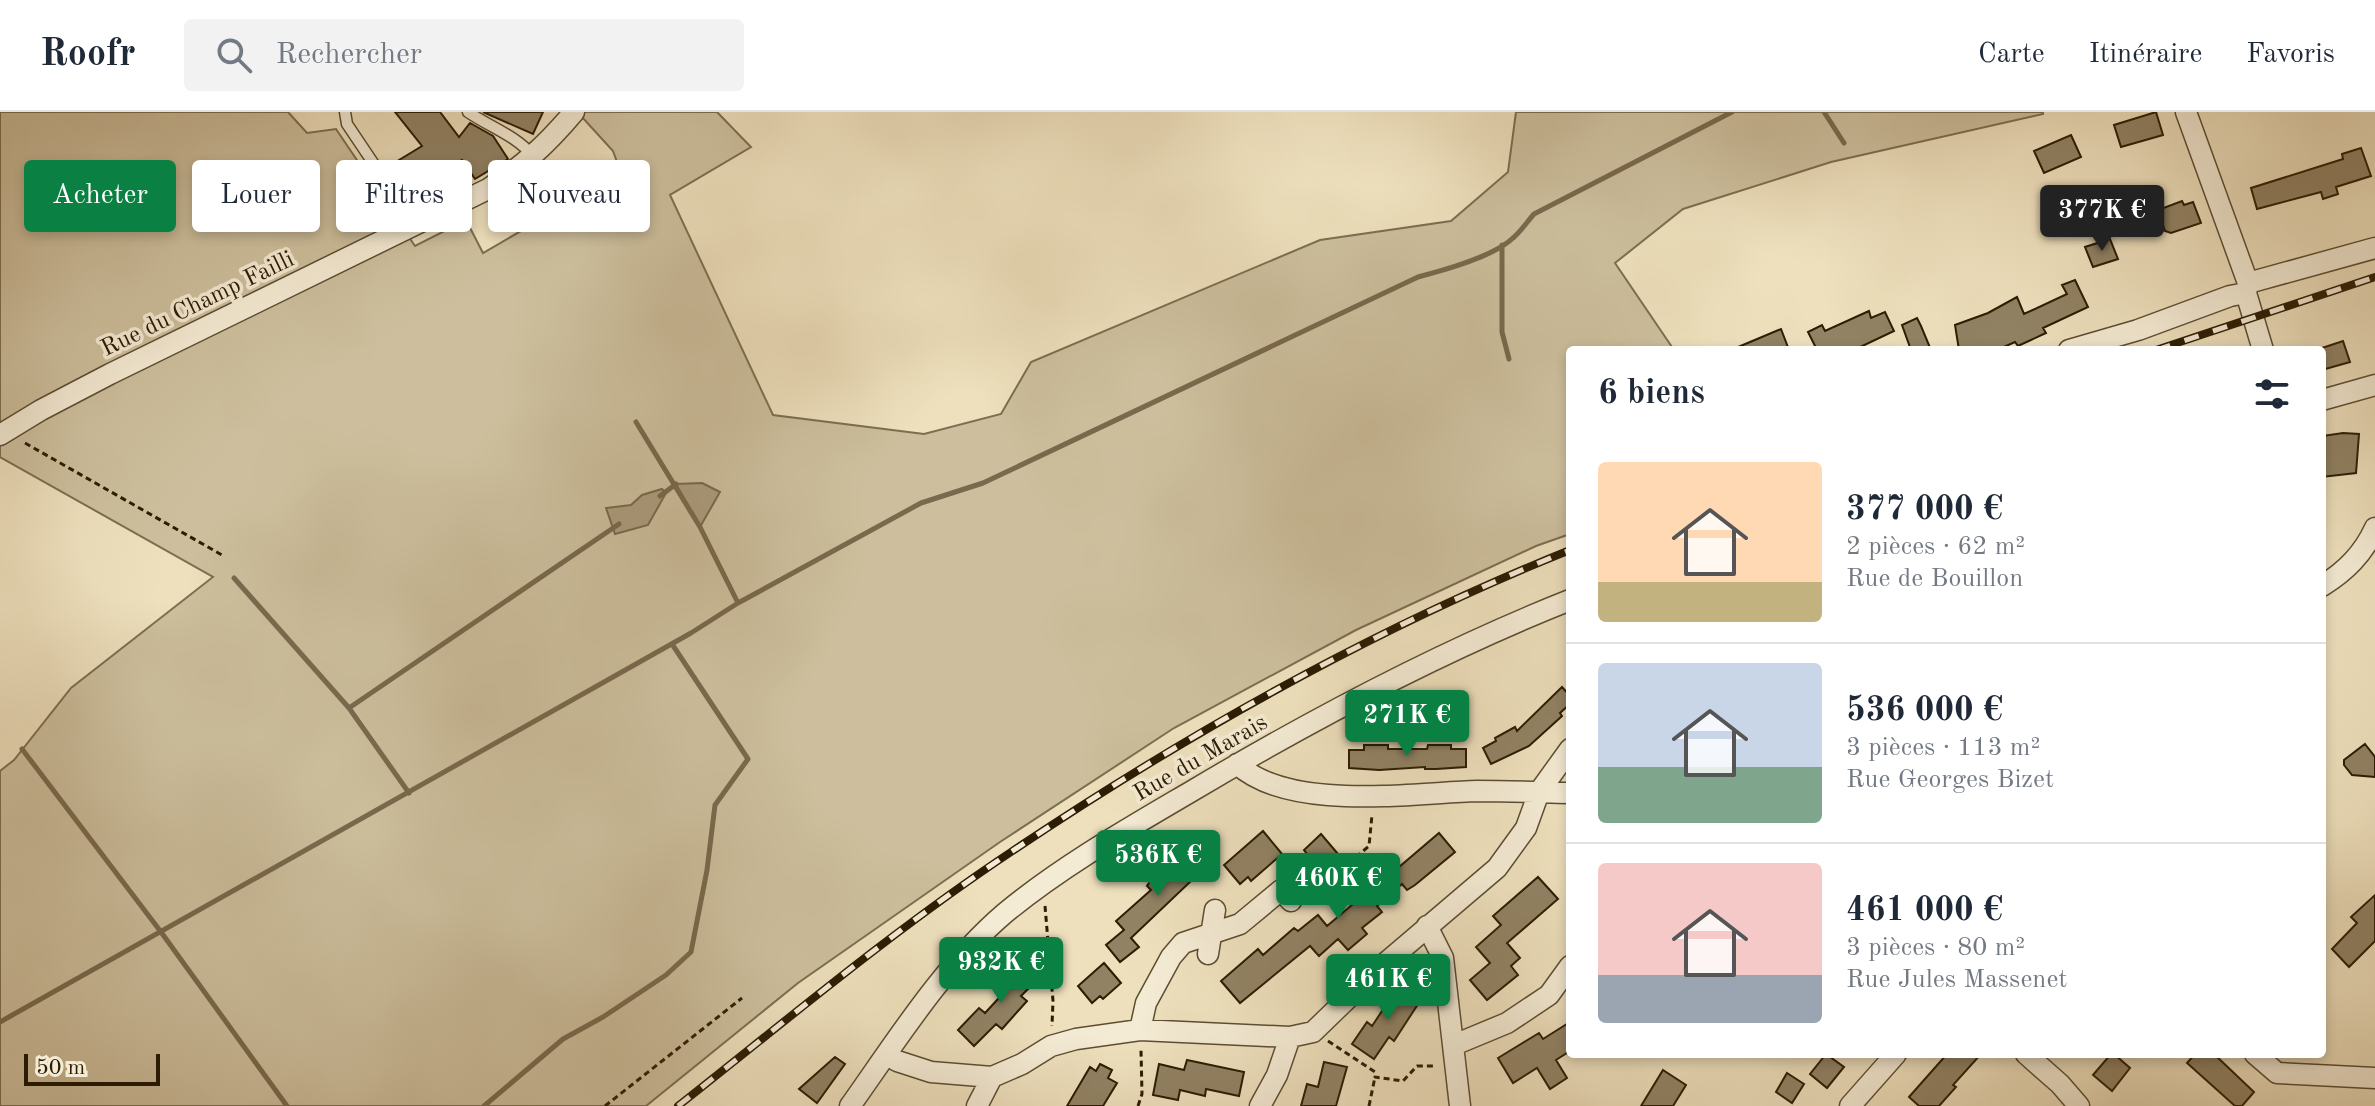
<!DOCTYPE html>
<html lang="fr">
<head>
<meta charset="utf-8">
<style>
	body { margin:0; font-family:"Old Standard TT",serif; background:#f2f2f3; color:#1f2937; height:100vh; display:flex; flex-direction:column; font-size:30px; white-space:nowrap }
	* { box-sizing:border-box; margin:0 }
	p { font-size:26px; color:#747a83 }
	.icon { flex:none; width:44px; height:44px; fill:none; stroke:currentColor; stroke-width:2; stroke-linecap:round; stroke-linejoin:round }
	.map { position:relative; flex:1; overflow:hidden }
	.details { position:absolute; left:1566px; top:234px; width:760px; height:712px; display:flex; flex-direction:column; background:#fff; border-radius:8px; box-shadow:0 4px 12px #0003 }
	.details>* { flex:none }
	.hud { position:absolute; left:24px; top:48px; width:760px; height:72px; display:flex; gap:16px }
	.scale { position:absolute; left:24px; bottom:20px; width:136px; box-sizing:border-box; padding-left:8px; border:4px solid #2c1c03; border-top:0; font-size:22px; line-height:28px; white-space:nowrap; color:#2c1c03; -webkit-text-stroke:6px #f4ebd4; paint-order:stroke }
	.price { position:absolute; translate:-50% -68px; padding:0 18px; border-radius:8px; background:#0b8043; color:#fff; font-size:26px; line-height:52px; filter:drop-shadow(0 2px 4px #0008) }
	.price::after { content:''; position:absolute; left:50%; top:48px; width:24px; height:18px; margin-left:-12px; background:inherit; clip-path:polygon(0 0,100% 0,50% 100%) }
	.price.on { background:#222; color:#fff }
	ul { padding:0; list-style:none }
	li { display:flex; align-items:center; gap:24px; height:200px; padding:0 32px }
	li+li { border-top:2px solid #e0e1e3 }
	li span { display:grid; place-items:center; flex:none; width:224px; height:160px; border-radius:8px; color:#555 }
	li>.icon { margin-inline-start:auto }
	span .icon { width:96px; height:96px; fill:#fffc; stroke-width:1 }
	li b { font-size:34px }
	h2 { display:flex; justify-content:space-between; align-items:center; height:96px; padding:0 32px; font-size:34px }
	.chip { padding:0 28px; border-radius:8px; background:#fff; box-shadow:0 4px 12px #0003; font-size:28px; line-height:72px }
	.chip.on { background:#0b8043; color:#fff }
	header { display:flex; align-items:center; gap:48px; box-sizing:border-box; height:112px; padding:0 40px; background:#fff; border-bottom:2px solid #e0e1e3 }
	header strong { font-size:38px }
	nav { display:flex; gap:44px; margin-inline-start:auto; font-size:28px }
	.search { width:560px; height:72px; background:#f2f2f3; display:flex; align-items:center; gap:20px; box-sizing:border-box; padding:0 28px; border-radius:8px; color:#747a83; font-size:30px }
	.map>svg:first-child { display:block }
	.green { fill:#cdbf9d; stroke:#7c6e50; stroke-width:2 }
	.water { fill:#ac9d7e; stroke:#79694d; stroke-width:2 }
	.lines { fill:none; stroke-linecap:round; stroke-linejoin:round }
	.stream { stroke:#79694d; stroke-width:5 }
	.building { fill:#918264; stroke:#2c1c03; stroke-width:2 }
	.lane-casing { stroke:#5c4d32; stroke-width:13 }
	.street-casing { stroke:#5c4d32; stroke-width:23 }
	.path { stroke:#2c1c03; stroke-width:3; stroke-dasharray:6 4; stroke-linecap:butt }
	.lane { stroke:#f4ebd4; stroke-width:10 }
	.street { stroke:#f4ebd4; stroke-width:20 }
	.rail-casing { stroke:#2c1c03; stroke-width:8 }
	.rail { stroke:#f4ebd4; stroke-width:5; stroke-dasharray:15; stroke-linecap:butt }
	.labels { text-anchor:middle; stroke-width:7; stroke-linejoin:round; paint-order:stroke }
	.street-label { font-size:24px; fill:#2c1c03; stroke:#f4ebd4 }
</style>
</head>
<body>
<header>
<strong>Roofr</strong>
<div class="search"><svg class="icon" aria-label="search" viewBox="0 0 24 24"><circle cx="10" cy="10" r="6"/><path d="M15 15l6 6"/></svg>Rechercher</div>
<nav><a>Carte</a><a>Itinéraire</a><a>Favoris</a></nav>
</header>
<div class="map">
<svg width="2375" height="994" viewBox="0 0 2375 994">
	<rect width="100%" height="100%" fill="#eee0bd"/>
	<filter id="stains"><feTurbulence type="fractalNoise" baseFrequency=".0025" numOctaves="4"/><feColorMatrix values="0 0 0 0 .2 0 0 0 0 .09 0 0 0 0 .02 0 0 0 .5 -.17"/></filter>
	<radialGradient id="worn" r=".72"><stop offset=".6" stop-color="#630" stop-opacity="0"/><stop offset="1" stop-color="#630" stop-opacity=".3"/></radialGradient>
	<path class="green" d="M 0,0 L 288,0 L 307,21 L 336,17 L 415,134 L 466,108 L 483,141 L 621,61 L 613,39 L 581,4 L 584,0 L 717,0 L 751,35 L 670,83 L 773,303 L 924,322 L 1001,302 L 1031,250 L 1320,128 L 1451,109 L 1508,60 L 1516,0 L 2043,0 L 2043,2 L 1831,50 L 1683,97 L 1615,151 L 1674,238 L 1570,238 L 1570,422 L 1536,434 L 1356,518 L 1174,616 L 1000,730 L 798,871 L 646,994 L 0,994 L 0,659 L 14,648 L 71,576 L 213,465 L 0,345 Z"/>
	<path class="water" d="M 702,371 L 720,380 L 700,415 L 676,372 Z
		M 662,377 L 666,381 L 648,413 L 615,422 L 606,396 L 631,393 L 642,383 Z"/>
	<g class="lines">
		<path class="stream" d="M 1824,0 L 1844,31
			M 1502,133 L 1502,220 L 1509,247
			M 636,310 L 700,415 L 738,491
			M 660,384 L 676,372
			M 234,466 L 349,596 L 409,681
			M 349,596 L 619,412
			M 22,637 L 161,820 L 287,994
			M 0,910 L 691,521 L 738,491 L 921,391 L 983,371 L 1418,165 C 1445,158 1493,145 1513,126 C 1521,119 1527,110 1534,102 L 1732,0
			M 484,994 L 563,927 L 603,905 L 666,863 L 691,840 L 707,758 L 715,693 L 748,647 L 672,532"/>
	</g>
	<path class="building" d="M 395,0 L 440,0 L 459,25 L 470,11 L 493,24 L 508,47 L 475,67 L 462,48 L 406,85 L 386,56 L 422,34 Z
		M 483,0 L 543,0 L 533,22 Z
		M 2156,0 L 2163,23 L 2121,35 L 2114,13 Z
		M 2071,23 L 2081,45 L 2044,61 L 2034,39 Z
		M 2361,36 L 2371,64 L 2336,75 L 2338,82 L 2323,87 L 2321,80 L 2257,97 L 2251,76 L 2343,47 L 2342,42 Z
		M 530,73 L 543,96 L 527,105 L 514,83 Z
		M 2182,89 L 2184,93 L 2193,90 L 2201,111 L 2171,121 L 2165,119 L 2158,98 Z
		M 2110,127 L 2118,147 L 2093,155 L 2085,135 Z
		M 2075,168 L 2088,195 L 2043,216 L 2046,221 L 2018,234 L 2015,230 L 1997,238 L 1959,238 L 1955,213 L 1988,201 L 2017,185 L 2024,202 L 2067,182 L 2062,173 Z
		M 1869,199 L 1871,206 L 1885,200 L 1894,219 L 1854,238 L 1817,238 L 1808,220 L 1822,213 L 1825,219 Z
		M 1917,206 L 1921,214 L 1931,238 L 1911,238 L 1902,213 Z
		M 1781,217 L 1789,238 L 1731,238 Z
		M 2343,229 L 2350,250 L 2322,258 L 2322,236 Z
		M 2343,321 L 2359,322 L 2356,361 L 2322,365 L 2322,324 Z
		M 1562,575 L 1570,584 L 1570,592 L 1560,601 L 1562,604 L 1529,634 L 1491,652 L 1483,636 L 1496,629 L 1495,626 L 1515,615 L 1517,619 Z
		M 2365,632 L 2375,645 L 2375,665 L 2352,663 L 2344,653 L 2344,648 Z
		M 1364,633 L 1388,633 L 1388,637 L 1427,637 L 1428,633 L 1451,633 L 1451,637 L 1466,637 L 1466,655 L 1436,657 L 1425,657 L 1425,655 L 1379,658 L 1349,656 L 1349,638 L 1364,638 Z
		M 1263,719 L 1282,742 L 1251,769 L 1248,765 L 1240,772 L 1224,753 Z
		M 1439,721 L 1455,740 L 1415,773 L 1407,778 L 1402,772 L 1377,794 L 1382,800 L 1362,816 L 1367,822 L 1348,838 L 1338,827 L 1319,844 L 1310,834 L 1240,891 L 1221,869 L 1258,837 L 1263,843 L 1294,816 L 1298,819 L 1318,803 L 1327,814 L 1359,787 L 1354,781 L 1393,748 L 1399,755 Z
		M 1321,722 L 1338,742 L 1320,758 L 1304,738 Z
		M 1195,731 L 1211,750 L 1131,826 L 1139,835 L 1120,850 L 1106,833 L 1124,818 L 1116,809 L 1151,778 L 1147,774 L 1152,767 Z
		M 1538,765 L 1558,787 L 1507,831 L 1520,846 L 1511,854 L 1518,863 L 1487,888 L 1470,868 L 1490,851 L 1476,835 L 1501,813 L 1493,804 Z
		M 2375,783 L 2375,829 L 2349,855 L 2332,837 L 2357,811 L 2351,805 Z
		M 1021,846 L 1038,861 L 1031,870 L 1033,872 L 1021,884 L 1027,889 L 1002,917 L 996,912 L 974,934 L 958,918 L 979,896 L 985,901 L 1010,874 L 1005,870 L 1011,863 L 1008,861 Z
		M 1104,851 L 1121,871 L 1103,887 L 1100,884 L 1092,891 L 1078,874 Z
		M 1400,872 L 1422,886 L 1394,929 L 1389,925 L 1374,947 L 1352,932 L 1367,910 L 1372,914 Z
		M 1570,910 L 1570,939 L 1556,948 L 1567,966 L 1550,977 L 1537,956 L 1513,971 L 1498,946 L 1539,921 L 1543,927 Z
		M 1826,942 L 1844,955 L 1827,976 L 1810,962 Z
		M 1947,942 L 1981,942 L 1953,973 L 1956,975 L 1939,994 L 1919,994 L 1909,985 Z
		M 2111,942 L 2114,942 L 2130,956 L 2112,979 L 2093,963 Z
		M 2195,942 L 2214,942 L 2254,980 L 2242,994 L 2235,994 L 2187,951 Z
		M 835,945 L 845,952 L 817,991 L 799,977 Z
		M 1187,948 L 1244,960 L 1239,984 L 1206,977 L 1205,984 L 1180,978 L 1178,988 L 1153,983 L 1159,952 L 1184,958 Z
		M 1324,950 L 1347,955 L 1336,994 L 1301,994 L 1307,972 L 1318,975 Z
		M 1100,952 L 1112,958 L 1108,966 L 1117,971 L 1103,994 L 1067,994 L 1090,955 L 1096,959 Z
		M 1663,958 L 1686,973 L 1673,994 L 1641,994 Z
		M 1787,961 L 1804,972 L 1792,991 L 1776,980 Z"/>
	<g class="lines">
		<g class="lane-casing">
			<path id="lane" d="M 345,0 L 347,12 L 398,88 L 409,116
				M 468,0 C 490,15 515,23 533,44"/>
		</g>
		<g class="street-casing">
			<path id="street" d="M 2186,0 L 2248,171
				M 2069,238 L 2138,218 L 2230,184 L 2246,181
				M 2263,238 L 2246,181 L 2248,171 L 2375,136
				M 2322,288 L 2375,273
				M 0,323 L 41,298 L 110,262 L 488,77 C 523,54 547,32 574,0
				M 2322,474 C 2346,459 2363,442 2375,416
				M 1237,652 C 1289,700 1411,681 1477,679 C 1508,679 1539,680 1570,681
				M 1427,814 L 1443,846 L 1460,994
				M 1208,842 L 1215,798
				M 1140,918 L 1146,891 L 1171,845 L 1183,831 L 1240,812 L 1281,778 L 1291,789
				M 1454,933 L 1507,911 L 1549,883 L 1570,854
				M 2026,942 L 2060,972 L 2079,994
				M 2255,942 L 2277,961 L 2375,966
				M 887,943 L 897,949 L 931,960 L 992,965 L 1022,952 L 1051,934 L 1076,927 L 1140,918 L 1290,925 L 1313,920 L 1376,859 L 1497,756 L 1526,716 L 1539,680 L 1570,637
				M 850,994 C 897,928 943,854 1005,801 C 1062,754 1129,716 1192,679 C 1313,607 1439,540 1570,488
				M 977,994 L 992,965
				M 1260,994 L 1277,963 L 1290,925
				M 1850,994 L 1896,942"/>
		</g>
		<path class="path" d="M 25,331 L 222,443
			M 1310,784 L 1369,734 L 1372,703
			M 1045,794 L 1053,889 L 1052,914
			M 1328,929 L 1375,960 L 1375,965 L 1403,969 L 1417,954 L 1435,954
			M 605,994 L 742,886
			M 1138,994 L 1142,982 L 1141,938
			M 1369,994 L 1375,965"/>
		<use href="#lane" class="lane"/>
		<use href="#street" class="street"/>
		<g class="rail-casing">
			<path id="rail" d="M 2156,238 L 2375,165
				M 678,994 C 787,908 895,817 1011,740 C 1187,622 1373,517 1570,438"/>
		</g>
		<use href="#rail" class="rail"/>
	</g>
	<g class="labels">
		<g class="street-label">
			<text transform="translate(197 191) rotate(-26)" y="8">Rue du Champ Failli</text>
			<text transform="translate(1200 645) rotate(-30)" y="8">Rue du Marais</text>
		</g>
	</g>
	<rect width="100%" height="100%" filter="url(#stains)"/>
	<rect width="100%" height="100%" fill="url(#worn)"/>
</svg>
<div class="scale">50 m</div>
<b class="price on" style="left:2102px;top:141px">377K €</b>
<b class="price" style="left:1407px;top:646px">271K €</b>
<b class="price" style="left:1158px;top:786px">536K €</b>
<b class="price" style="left:1338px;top:809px">460K €</b>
<b class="price" style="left:1001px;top:893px">932K €</b>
<b class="price" style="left:1388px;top:910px">461K €</b>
<div class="hud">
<a class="chip on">Acheter</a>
<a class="chip">Louer</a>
<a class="chip">Filtres</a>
<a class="chip">Nouveau</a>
</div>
<section class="details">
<h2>6 biens<svg class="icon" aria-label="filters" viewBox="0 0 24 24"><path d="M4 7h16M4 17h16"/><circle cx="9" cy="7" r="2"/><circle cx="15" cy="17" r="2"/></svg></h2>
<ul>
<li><span style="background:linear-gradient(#ffd9b3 75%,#c2b280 0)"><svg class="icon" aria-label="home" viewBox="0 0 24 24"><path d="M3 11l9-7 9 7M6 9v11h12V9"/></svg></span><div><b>377 000 €</b><p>2 pièces · 62 m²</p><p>Rue de Bouillon</p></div></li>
<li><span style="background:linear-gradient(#c9d6e8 65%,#7fa58c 0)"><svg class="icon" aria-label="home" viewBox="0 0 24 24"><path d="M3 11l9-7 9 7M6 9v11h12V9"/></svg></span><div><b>536 000 €</b><p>3 pièces · 113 m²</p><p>Rue Georges Bizet</p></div></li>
<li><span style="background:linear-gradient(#f6c9c9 70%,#9aa5b1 0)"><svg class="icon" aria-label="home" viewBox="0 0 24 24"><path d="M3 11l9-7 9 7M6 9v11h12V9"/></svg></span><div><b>461 000 €</b><p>3 pièces · 80 m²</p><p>Rue Jules Massenet</p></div></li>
</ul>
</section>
</div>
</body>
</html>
